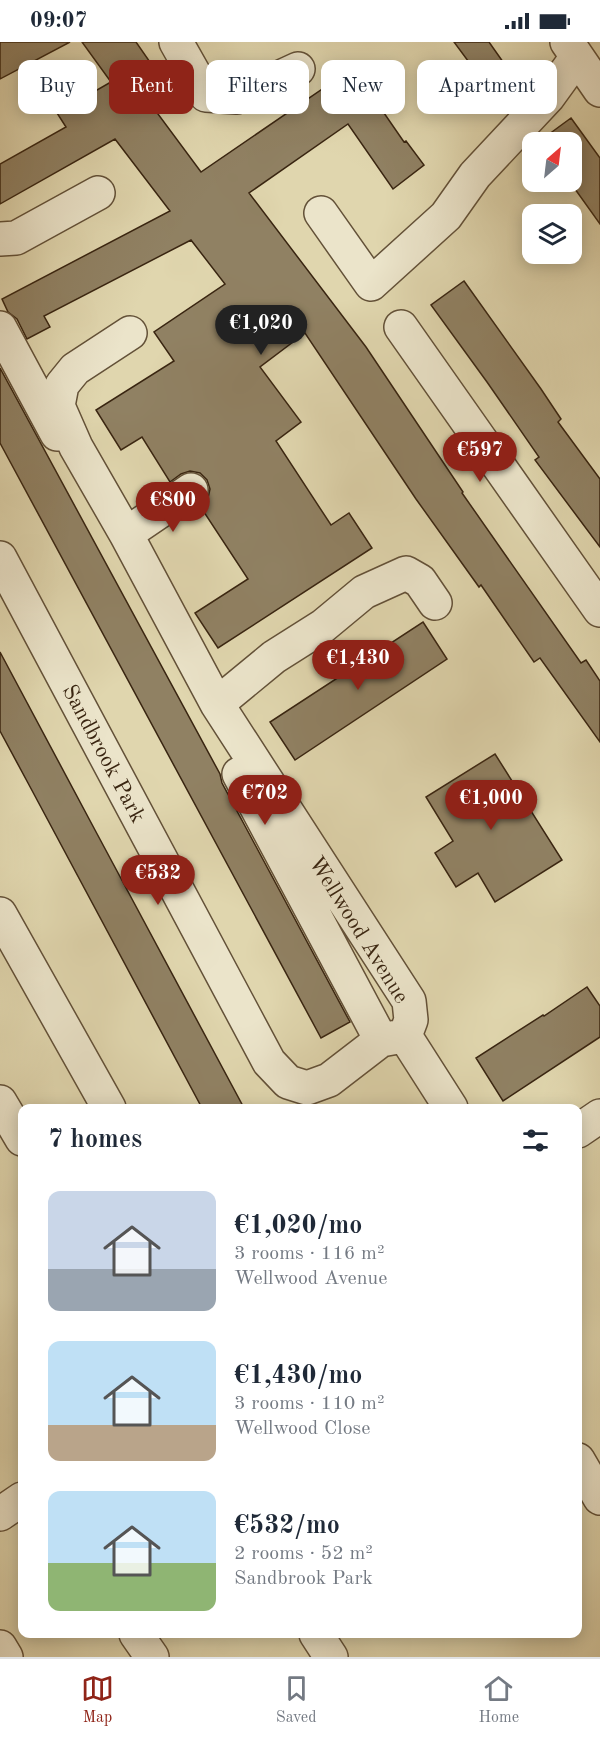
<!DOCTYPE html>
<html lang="en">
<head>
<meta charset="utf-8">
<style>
	body { margin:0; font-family:"Old Standard TT",serif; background:#f6f6f7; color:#1f2937; height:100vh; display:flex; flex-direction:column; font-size:22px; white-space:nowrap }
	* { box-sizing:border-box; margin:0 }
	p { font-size:20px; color:#747a83 }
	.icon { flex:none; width:33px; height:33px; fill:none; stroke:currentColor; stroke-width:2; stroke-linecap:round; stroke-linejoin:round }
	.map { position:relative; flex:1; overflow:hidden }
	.panel { position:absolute; left:18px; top:1062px; width:564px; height:534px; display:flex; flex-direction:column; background:#fff; border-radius:12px; box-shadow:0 3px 15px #0003 }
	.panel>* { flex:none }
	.guide { position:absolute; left:18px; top:18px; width:564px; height:54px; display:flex; gap:12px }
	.needle { width:39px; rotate:28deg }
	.buttons { position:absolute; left:522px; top:90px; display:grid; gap:12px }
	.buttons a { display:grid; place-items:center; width:60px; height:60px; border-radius:12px; background:#fff; box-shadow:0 3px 15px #0003; font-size:30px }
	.price { position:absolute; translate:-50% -51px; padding:0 14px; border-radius:21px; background:#8f2418; color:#fff; font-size:20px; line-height:39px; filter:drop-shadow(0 2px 3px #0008) }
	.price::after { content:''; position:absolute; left:50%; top:36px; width:18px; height:14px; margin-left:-9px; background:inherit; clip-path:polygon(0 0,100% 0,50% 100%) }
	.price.selected { background:#222; color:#fff }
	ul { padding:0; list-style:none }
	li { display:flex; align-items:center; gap:18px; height:150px; padding:0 30px }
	li span { display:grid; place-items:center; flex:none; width:168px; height:120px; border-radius:12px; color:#555 }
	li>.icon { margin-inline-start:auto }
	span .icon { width:72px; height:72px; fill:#fffc; stroke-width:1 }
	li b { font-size:26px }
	h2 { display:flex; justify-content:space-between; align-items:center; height:72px; padding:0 30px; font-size:26px }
	.tag { padding:0 21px; border-radius:12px; background:#fff; box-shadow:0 3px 15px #0003; font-size:21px; line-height:54px }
	.tag.selected { background:#8f2418; color:#fff }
	.status { display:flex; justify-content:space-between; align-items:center; height:42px; padding:0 30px; background:#fff; direction:ltr }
	.status svg { height:16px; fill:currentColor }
	.tab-bar { display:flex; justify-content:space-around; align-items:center; height:84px; border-top:2px solid #e0e1e3; background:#fff; font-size:16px; color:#747a83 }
	.tab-bar a { display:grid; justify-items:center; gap:3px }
	.tab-bar .selected { color:#8f2418 }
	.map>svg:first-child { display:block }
	.building { fill:#908163; stroke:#392511; stroke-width:1.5 }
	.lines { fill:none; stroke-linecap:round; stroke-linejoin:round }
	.minor-casing { stroke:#635138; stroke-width:36 }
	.minor { stroke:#ebe4ca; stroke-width:33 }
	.labels { text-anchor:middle; stroke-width:6; stroke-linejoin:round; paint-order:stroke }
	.street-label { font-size:22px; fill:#392511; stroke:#ebe4ca }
</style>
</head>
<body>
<div class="status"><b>09:07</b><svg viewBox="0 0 49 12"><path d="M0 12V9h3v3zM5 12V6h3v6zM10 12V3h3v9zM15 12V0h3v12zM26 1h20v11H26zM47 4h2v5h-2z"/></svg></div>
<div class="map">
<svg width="600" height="1615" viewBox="0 0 600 1615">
	<rect width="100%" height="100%" fill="#e0d6ae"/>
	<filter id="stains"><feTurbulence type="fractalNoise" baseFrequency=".00333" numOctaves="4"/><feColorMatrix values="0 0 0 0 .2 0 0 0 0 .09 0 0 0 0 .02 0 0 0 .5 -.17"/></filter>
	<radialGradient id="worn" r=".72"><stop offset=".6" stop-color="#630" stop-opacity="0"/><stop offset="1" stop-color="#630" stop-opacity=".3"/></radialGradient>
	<path class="building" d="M 0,0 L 70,0 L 0,37 Z
		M 82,0 L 136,0 L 152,23 L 132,37 L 201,130 L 353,26 L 404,100 L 406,99 L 424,123 L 393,147 L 348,82 L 249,151 L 366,305 L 463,450 L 462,451 L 581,621 L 586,618 L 600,639 L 600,700 L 540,616 L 534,620 L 481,543 L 479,545 L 416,457 L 305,291 L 260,325 L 301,380 L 276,399 L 331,483 L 349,471 L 372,506 L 218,606 L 195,571 L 248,537 L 200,464 L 208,456 L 210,447 L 207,438 L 200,431 L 190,429 L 181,432 L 170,440 L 142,395 L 121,408 L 96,368 L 174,319 L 154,290 L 225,242 L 191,198 L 44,274 L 50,285 L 27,297 L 17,277 L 8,270 L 2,257 L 170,169 L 115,97 L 0,162 L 0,122 L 66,85 L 57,71 L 111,40 Z
		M 454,0 L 489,0 L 522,47 L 496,67 L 478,43 L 483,39 Z
		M 571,76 L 600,116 L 600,182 L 570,140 L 572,100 L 543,100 L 541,98 Z
		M 464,239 L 541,347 L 561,377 L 558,380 L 600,437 L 600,505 L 535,418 L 539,415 L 487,340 L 431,263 Z
		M 0,326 L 220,732 L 222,741 L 350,980 L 321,996 L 0,401 Z
		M 423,580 L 447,617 L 295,718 L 270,680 Z
		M 0,610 L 95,788 L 244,1066 L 202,1066 L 28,741 L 0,689 Z
		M 495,712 L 562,818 L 495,860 L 478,831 L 456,845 L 435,811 L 453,799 L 426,755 Z
		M 587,945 L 600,964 L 600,995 L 503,1059 L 476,1016 L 543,973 L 544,974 Z"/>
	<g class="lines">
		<g class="minor-casing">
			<path id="minor" d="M 176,0 L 206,53 L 237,55 L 298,27
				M 567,0 L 600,48
				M 321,171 L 371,242 L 446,174 L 475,133 L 548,55 L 577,15
				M 0,197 L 16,196 L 98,151
				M 401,285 L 600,568
				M 0,286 L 57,392
				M 130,291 L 75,327 L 62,343 L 58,364 L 76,405 L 126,492 L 217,662 L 409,959 L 411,978 L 405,994
				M 126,492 L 191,448
				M 0,516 L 269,1020 L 288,1040 L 307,1046 L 329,1038 L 381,998 L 403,994
				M 217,662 L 274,615 L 323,584 L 364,550 L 406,531 L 420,539 L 435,561
				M 239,732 L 381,998
				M 0,872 L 109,1066
				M 405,994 L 451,1066
				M 0,1060 L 22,1097
				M 578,1089 L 600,1074
				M 578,1418 L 600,1456
				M 0,1472 L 22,1457
				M 136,1592 L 152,1615
				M 316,1592 L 331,1615
				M 0,1605 L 6,1615"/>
		</g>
		<use href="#minor" class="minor"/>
	</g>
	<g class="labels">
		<g class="street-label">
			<text transform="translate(105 711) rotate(62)" y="8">Sandbrook Park</text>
			<text transform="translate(360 887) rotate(58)" y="8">Wellwood Avenue</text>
		</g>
	</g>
	<rect width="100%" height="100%" filter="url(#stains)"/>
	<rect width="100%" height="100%" fill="url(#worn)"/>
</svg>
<div class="buttons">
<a><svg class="needle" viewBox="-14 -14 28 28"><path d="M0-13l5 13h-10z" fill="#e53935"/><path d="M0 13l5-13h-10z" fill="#747a83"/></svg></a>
<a><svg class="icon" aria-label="layers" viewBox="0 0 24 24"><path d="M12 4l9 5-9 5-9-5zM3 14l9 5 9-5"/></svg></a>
</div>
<b class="price selected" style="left:261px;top:314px">€1,020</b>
<b class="price" style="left:480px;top:441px">€597</b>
<b class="price" style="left:173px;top:491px">€800</b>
<b class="price" style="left:358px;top:649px">€1,430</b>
<b class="price" style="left:265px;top:784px">€702</b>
<b class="price" style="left:491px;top:789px">€1,000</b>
<b class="price" style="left:158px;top:864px">€532</b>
<div class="guide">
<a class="tag">Buy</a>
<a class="tag selected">Rent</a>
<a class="tag">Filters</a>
<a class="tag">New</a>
<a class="tag">Apartment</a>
</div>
<section class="panel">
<h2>7 homes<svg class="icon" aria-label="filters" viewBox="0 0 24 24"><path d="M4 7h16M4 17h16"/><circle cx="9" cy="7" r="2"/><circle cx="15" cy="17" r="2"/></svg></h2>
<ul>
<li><span style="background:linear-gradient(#c9d6e8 65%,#9aa5b1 0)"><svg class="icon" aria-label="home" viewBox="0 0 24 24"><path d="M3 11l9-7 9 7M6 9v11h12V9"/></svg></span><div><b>€1,020/mo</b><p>3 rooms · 116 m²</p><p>Wellwood Avenue</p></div></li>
<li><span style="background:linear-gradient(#bfe0f5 70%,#b9a48a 0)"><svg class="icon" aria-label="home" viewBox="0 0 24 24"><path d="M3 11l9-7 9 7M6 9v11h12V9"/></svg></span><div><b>€1,430/mo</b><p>3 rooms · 110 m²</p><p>Wellwood Close</p></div></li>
<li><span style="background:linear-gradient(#bfe0f5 60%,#8fb573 0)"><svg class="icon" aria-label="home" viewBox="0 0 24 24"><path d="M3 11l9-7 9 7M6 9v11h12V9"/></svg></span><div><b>€532/mo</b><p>2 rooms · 52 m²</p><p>Sandbrook Park</p></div></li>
</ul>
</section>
</div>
<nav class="tab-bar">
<a class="selected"><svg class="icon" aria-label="map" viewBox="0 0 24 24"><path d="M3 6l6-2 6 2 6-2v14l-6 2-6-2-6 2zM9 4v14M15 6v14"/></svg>Map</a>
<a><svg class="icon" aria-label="saved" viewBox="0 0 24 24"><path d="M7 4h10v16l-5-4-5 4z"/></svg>Saved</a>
<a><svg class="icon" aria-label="home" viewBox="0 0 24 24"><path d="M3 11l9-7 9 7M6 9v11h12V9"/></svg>Home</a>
</nav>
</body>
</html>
